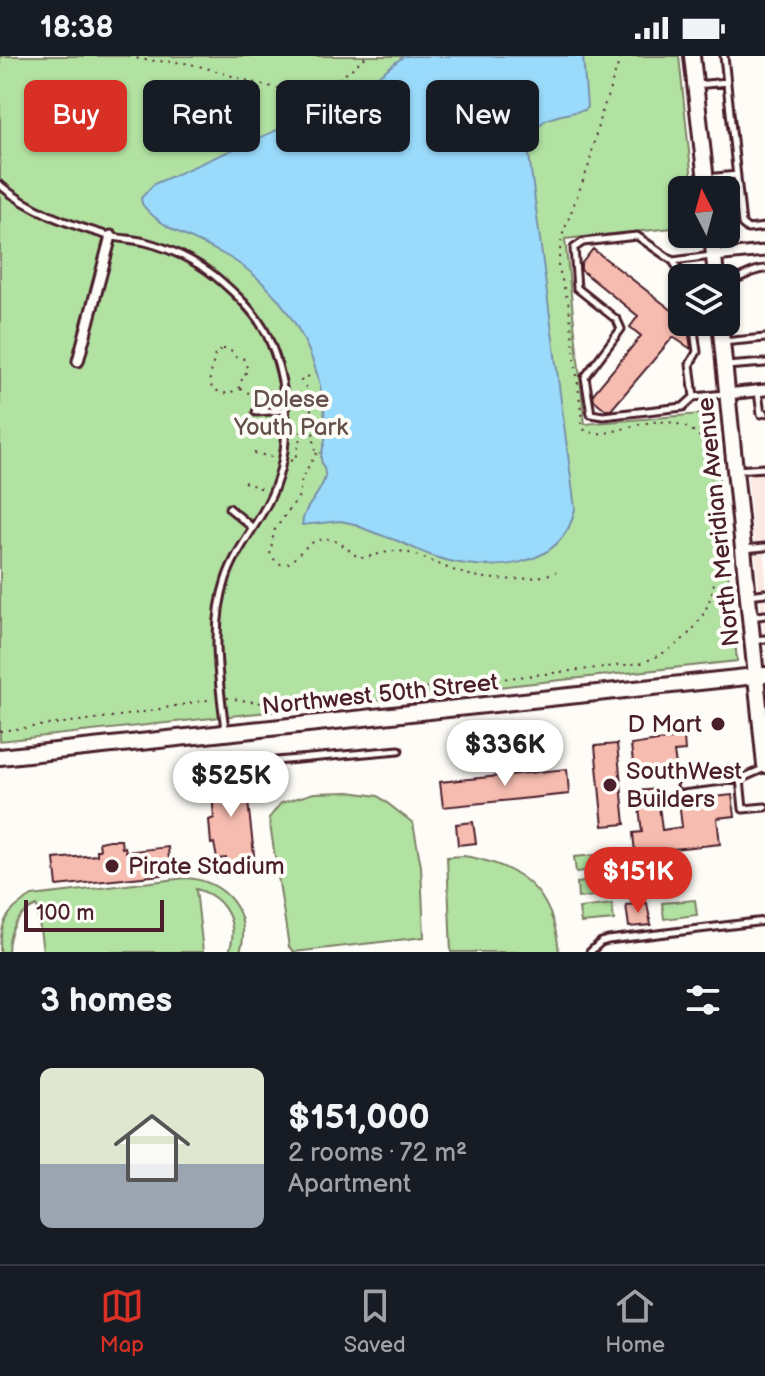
<!DOCTYPE html>
<html lang="en">
<head>
<meta charset="utf-8">
<style>
	body { margin:0; font-family:"Balsamiq Sans",sans-serif; background:#20242c; color:#f1f3f6; height:100vh; display:flex; flex-direction:column; font-size:30px; white-space:nowrap }
	* { box-sizing:border-box; margin:0 }
	p { font-size:26px; color:#9ea1a6 }
	.icon { flex:none; width:44px; height:44px; fill:none; stroke:currentColor; stroke-width:2; stroke-linecap:round; stroke-linejoin:round }
	.map { position:relative; height:896px; overflow:hidden }
	.drawer { display:flex; flex-direction:column; background:#171b24; flex:1 }
	.drawer>* { flex:none }
	.top-card { position:absolute; left:24px; top:24px; width:718px; height:72px; display:flex; gap:16px }
	.needle { width:52px; rotate:354deg }
	.controls { position:absolute; left:668px; top:120px; display:grid; gap:16px }
	.controls a { display:grid; place-items:center; width:72px; height:72px; border-radius:12px; background:#171b24; box-shadow:0 2px 6px #0004; font-size:40px }
	.scale { position:absolute; left:24px; bottom:20px; width:140px; box-sizing:border-box; padding-left:8px; border:4px solid #4a1f2b; border-top:0; font-size:22px; line-height:28px; white-space:nowrap; color:#4a1f2b; -webkit-text-stroke:6px #fdfcf7; paint-order:stroke }
	.price { position:absolute; translate:-50% -68px; padding:0 18px; border-radius:28px; background:#fff; color:#222; font-size:26px; line-height:52px; filter:drop-shadow(0 2px 4px #0008) }
	.price::after { content:''; position:absolute; left:50%; top:48px; width:24px; height:18px; margin-left:-12px; background:inherit; clip-path:polygon(0 0,100% 0,50% 100%) }
	.price.selected { background:#d93025; color:#fff }
	ul { padding:0; list-style:none }
	li { display:flex; align-items:center; gap:24px; height:200px; padding:0 40px }
	li span { display:grid; place-items:center; flex:none; width:224px; height:160px; border-radius:12px; color:#555 }
	li>.icon { margin-inline-start:auto }
	span .icon { width:96px; height:96px; fill:#fffc; stroke-width:1 }
	li b { font-size:34px }
	h2 { display:flex; justify-content:space-between; align-items:center; height:96px; padding:0 40px; font-size:34px }
	.chip { padding:0 28px; border-radius:12px; background:#171b24; box-shadow:0 2px 6px #0004; font-size:28px; line-height:72px }
	.chip.selected { background:#d93025; color:#fff }
	.status { display:flex; justify-content:space-between; align-items:center; height:56px; padding:0 40px; background:#171b24; direction:ltr }
	.status svg { height:22px; fill:currentColor }
	.tab-bar { display:flex; justify-content:space-around; align-items:center; height:112px; border-top:2px solid #363941; background:#171b24; font-size:22px; color:#9ea1a6 }
	.tab-bar a { display:grid; justify-items:center; gap:4px }
	.tab-bar .selected { color:#d93025 }
	.map>svg:first-child { display:block }
	.built { fill:#fbe9e2 }
	.green { fill:#b1e2a2; stroke:#7e8066; stroke-width:2 }
	.water { fill:#9adbfc; stroke:#7a90a8; stroke-width:2 }
	.building { fill:#f7bcb0; stroke:#4a1f2b; stroke-width:2 }
	.lines { fill:none; stroke-linecap:round; stroke-linejoin:round }
	.lane-casing { stroke:#4a1f2b; stroke-width:11 }
	.street-casing { stroke:#4a1f2b; stroke-width:15 }
	.secondary-casing { stroke:#4a1f2b; stroke-width:20 }
	.path { stroke:#4a1f2b; stroke-width:2; stroke-dasharray:2 6; stroke-linecap:butt }
	.lane { stroke:#fdfcf7; stroke-width:5 }
	.street { stroke:#fdfcf7; stroke-width:9 }
	.secondary { stroke:#fdfcf7; stroke-width:14 }
	.poi-dot { fill:#4a1f2b; stroke:#fdfcf7; stroke-width:3 }
	.labels { text-anchor:middle; stroke-width:8; stroke-linejoin:round; paint-order:stroke }
	.park-label { font-size:24px; fill:#645049; stroke:#fdfcf7 }
	.street-label { font-size:24px; fill:#4a1f2b; stroke:#fdfcf7 }
	.poi-label { font-size:24px; fill:#4a1f2b; stroke:#fdfcf7; text-anchor:start }
</style>
</head>
<body>
<div class="status"><b>18:38</b><svg viewBox="0 0 49 12"><path d="M0 12V9h3v3zM5 12V6h3v6zM10 12V3h3v9zM15 12V0h3v12zM26 1h20v11H26zM47 4h2v5h-2z"/></svg></div>
<div class="map">
<svg width="765" height="896" viewBox="0 0 765 896">
	<rect width="100%" height="100%" fill="#fdfcf7"/>
	<filter id="ink" filterUnits="userSpaceOnUse"><feTurbulence type="fractalNoise" baseFrequency=".0125" numOctaves="2"/><feDisplacementMap in="SourceGraphic" scale="16" xChannelSelector="R" yChannelSelector="G"/><feConvolveMatrix kernelMatrix="1 2 1 2 8 2 1 2 1" color-interpolation-filters="sRGB"/></filter>
	<g filter="url(#ink)">
		<path class="built" d="M 765,406 L 765,589 L 746,407 Z"/>
		<path class="green" d="M 0,0 L 679,0 L 693,134 L 682,134 L 682,171 L 565,183 L 585,368 L 712,357 L 737,605 L 0,685 Z
			M 349,736 L 378,740 L 413,767 L 421,810 L 424,881 L 294,896 L 289,891 L 269,762 L 281,747 L 314,737 Z
			M 606,798 L 608,813 L 576,816 L 574,801 Z
			M 464,800 C 523,810 553,835 559,896 L 451,896 L 447,801 Z
			M 186,822 C 225,824 253,857 240,896 L 229,896 C 239,868 226,841 196,833 L 203,896 L 43,896 L 37,850 C 18,857 8,875 8,896 L 0,896 C 0,866 6,855 32,840 Z
			M 609,823 L 611,838 L 578,842 L 577,827 Z
			M 695,844 L 697,859 L 664,863 L 662,847 Z
			M 612,848 L 614,864 L 581,867 L 579,852 Z"/>
		<path class="water" d="M 404,0 L 583,0 L 587,51 L 585,54 C 555,61 537,58 528,91 L 575,453 C 562,516 485,517 435,501 C 421,496 408,489 395,484 C 381,479 367,475 354,468 L 341,465 L 302,469 C 303,449 322,439 325,420 C 326,412 321,409 321,402 C 321,397 324,390 325,384 C 326,374 325,363 324,353 C 317,293 284,234 230,202 C 201,184 163,176 142,148 L 141,142 L 154,128 L 350,42 Z"/>
		<path class="building" d="M 593,193 L 682,262 L 682,266 L 687,266 L 691,293 L 673,281 L 611,354 L 606,354 L 594,344 L 593,338 L 641,280 L 630,271 L 638,260 L 581,214 L 581,208 Z
			M 684,681 L 685,695 L 674,696 L 676,710 L 634,715 L 631,689 Z
			M 617,688 L 625,768 L 603,770 L 595,690 Z
			M 567,713 L 569,738 L 443,751 L 440,726 Z
			M 245,719 L 254,799 L 244,800 L 245,804 L 227,806 L 226,802 L 217,803 L 214,787 L 211,788 L 209,764 L 214,762 L 211,722 Z
			M 657,733 L 662,774 L 682,771 L 679,745 L 732,739 L 735,760 L 717,762 L 720,788 L 635,797 L 633,777 L 642,776 L 637,735 Z
			M 473,766 L 476,787 L 458,789 L 456,768 Z
			M 109,784 L 121,784 L 122,792 L 125,791 L 126,796 L 168,791 L 170,818 L 57,830 L 54,803 L 97,799 L 97,794 L 100,794 L 99,786 Z
			M 647,847 L 651,869 L 629,871 L 626,849 Z"/>
		<g class="lines">
			<g class="lane-casing">
				<path id="lane" d="M 724,0 L 742,168 L 748,173 L 765,171
					M 696,29 L 727,26
					M 706,122 L 737,119
					M 0,129 C 30,155 71,169 109,180 C 121,183 133,183 145,186 C 169,192 196,205 215,220 C 234,236 256,256 267,279 C 289,326 293,390 272,438 C 259,468 236,492 226,523 C 210,570 219,625 225,673
					M 673,205 L 711,200
					M 684,222 L 673,205 L 637,180 L 583,186 L 574,192 L 577,232 L 617,264 L 621,273 L 585,321 L 591,358 L 603,360 L 683,351 L 694,341 L 690,308 L 697,296 L 693,266
					M 726,225 C 741,224 749,214 765,213
					M 722,286 L 765,282
					M 726,310 L 765,307
					M 758,336 L 761,358 L 765,357
					M 694,341 L 725,338
					M 256,356 L 285,354
					M 735,414 L 765,412
					M 229,452 L 253,472
					M 744,493 L 765,491
					M 749,539 L 765,537
					M 751,561 L 765,559
					M 754,584 L 765,583
					M 242,708 L 399,694
					M 740,723 L 743,753 L 765,751
					M 681,730 L 740,723 L 765,712
					M 590,896 L 601,886 L 608,884 L 765,865"/>
			</g>
			<g class="street-casing">
				<path id="street" d="M 714,200 L 765,195
					M 78,305 L 111,180
					M 727,338 L 765,334"/>
			</g>
			<g class="secondary-casing">
				<path id="secondary" d="M 692,0 L 707,134
					M 712,178 L 716,222
					M 720,266 L 765,709
					M 0,701 L 765,619"/>
			</g>
			<path class="path" d="M 129,0 C 148,7 170,4 190,8 C 229,16 289,46 327,29 C 342,23 354,10 367,0
				M 223,293 L 230,293 L 236,301 L 243,302 L 248,314 L 243,320 L 239,332 L 228,338 L 214,334 L 209,327 L 215,298 Z
				M 309,320 L 301,325 L 309,335 L 315,396 L 320,397
				M 240,333 L 253,339 L 255,349
				M 254,397 L 276,402
				M 317,397 L 302,421 L 299,440 L 274,475 L 270,499 L 279,508 L 290,507 C 303,493 318,475 339,487 C 347,491 352,498 360,502 C 372,501 385,495 397,495 C 410,495 433,506 445,511 C 478,525 522,528 556,516
				M 290,405 L 295,403 L 302,374 L 319,372
				M 244,426 L 265,434
				M 227,642 L 269,648 L 306,645 L 641,607 C 741,570 715,485 710,400 C 707,388 703,382 693,375 C 649,348 611,390 583,373 L 569,250 L 558,209 L 562,180 L 589,109 L 599,65 L 621,0
				M 0,675 L 127,659 L 213,643"/>
			<use href="#lane" class="lane"/>
			<use href="#street" class="street"/>
			<use href="#secondary" class="secondary"/>
		</g>
	</g>
	<g class="poi-dot">
		<circle cx="718" cy="668" r="8"/>
		<circle cx="610" cy="729" r="8"/>
		<circle cx="112" cy="810" r="8"/>
	</g>
	<g class="labels">
		<g class="park-label">
			<text x="291" y="351">Dolese<tspan x="291" dy="28">Youth Park</tspan></text>
		</g>
		<g class="street-label">
			<text transform="translate(718 466) rotate(-96)" y="8">North Meridian Avenue</text>
			<text transform="translate(380 638) rotate(-6)" y="8">Northwest 50th Street</text>
		</g>
		<g class="poi-label">
			<text x="702" y="676" text-anchor="end">D Mart</text>
			<text x="626" y="723">SouthWest<tspan x="626" dy="28">Builders</tspan></text>
			<text x="128" y="818">Pirate Stadium</text>
		</g>
	</g>
</svg>
<div class="controls">
<a><svg class="needle" viewBox="-14 -14 28 28"><path d="M0-13l5 13h-10z" fill="#e53935"/><path d="M0 13l5-13h-10z" fill="#9ea1a6"/></svg></a>
<a><svg class="icon" aria-label="layers" viewBox="0 0 24 24"><path d="M12 4l9 5-9 5-9-5zM3 14l9 5 9-5"/></svg></a>
</div>
<div class="scale">100 m</div>
<b class="price" style="left:505px;top:732px">$336K</b>
<b class="price" style="left:231px;top:763px">$525K</b>
<b class="price selected" style="left:638px;top:859px">$151K</b>
<div class="top-card">
<a class="chip selected">Buy</a>
<a class="chip">Rent</a>
<a class="chip">Filters</a>
<a class="chip">New</a>
</div>
</div>
<section class="drawer">
<h2>3 homes<svg class="icon" aria-label="filters" viewBox="0 0 24 24"><path d="M4 7h16M4 17h16"/><circle cx="9" cy="7" r="2"/><circle cx="15" cy="17" r="2"/></svg></h2>
<ul>
<li><span style="background:linear-gradient(#dfe7d0 60%,#9aa5b1 0)"><svg class="icon" aria-label="home" viewBox="0 0 24 24"><path d="M3 11l9-7 9 7M6 9v11h12V9"/></svg></span><div><b>$151,000</b><p>2 rooms · 72 m²</p><p>Apartment</p></div></li>
</ul>
</section>
<nav class="tab-bar">
<a class="selected"><svg class="icon" aria-label="map" viewBox="0 0 24 24"><path d="M3 6l6-2 6 2 6-2v14l-6 2-6-2-6 2zM9 4v14M15 6v14"/></svg>Map</a>
<a><svg class="icon" aria-label="saved" viewBox="0 0 24 24"><path d="M7 4h10v16l-5-4-5 4z"/></svg>Saved</a>
<a><svg class="icon" aria-label="home" viewBox="0 0 24 24"><path d="M3 11l9-7 9 7M6 9v11h12V9"/></svg>Home</a>
</nav>
</body>
</html>
